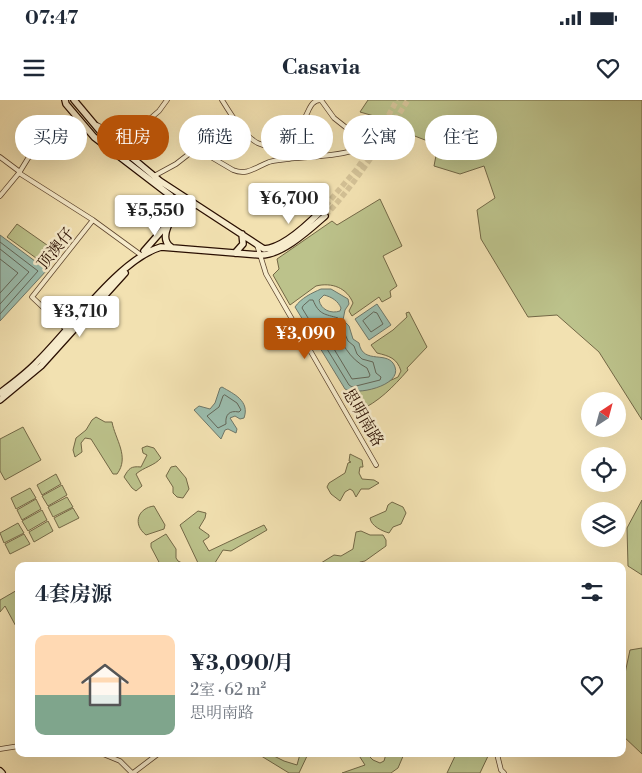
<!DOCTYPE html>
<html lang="zh">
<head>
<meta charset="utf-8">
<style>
	body { margin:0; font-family:"Libre Bodoni","Noto Serif SC",serif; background:#f6f6f7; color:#1f2937; height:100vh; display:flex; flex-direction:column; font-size:19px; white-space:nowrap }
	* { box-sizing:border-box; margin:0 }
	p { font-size:16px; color:#747a83 }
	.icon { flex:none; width:28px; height:28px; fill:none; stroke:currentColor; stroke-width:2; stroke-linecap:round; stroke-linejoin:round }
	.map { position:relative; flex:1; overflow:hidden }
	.details { position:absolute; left:15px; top:462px; width:611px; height:195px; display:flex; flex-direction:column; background:#fff; border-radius:10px; box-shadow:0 5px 20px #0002 }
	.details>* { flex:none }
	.top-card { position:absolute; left:15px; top:15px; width:612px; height:45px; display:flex; gap:10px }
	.needle { width:32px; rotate:36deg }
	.tools { position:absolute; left:581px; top:292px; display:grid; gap:10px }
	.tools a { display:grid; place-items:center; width:45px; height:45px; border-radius:50%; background:#fff; box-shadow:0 5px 20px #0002; font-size:25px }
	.price { position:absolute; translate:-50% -42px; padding:0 11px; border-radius:5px; background:#fff; color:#222; font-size:16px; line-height:32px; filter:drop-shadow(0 1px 2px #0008) }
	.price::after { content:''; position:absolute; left:50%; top:30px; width:15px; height:11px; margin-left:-8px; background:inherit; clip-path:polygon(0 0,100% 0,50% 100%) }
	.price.selected { background:#b45309; color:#fff }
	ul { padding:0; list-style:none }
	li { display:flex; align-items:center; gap:15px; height:125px; padding:0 20px }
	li+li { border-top:1px solid #e0e1e3 }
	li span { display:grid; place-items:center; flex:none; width:140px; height:100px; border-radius:10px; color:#555 }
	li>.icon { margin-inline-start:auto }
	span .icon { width:60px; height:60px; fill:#fffc; stroke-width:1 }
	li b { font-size:21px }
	h2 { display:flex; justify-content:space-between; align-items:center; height:60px; padding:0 20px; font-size:21px }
	.pill { padding:0 18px; border-radius:22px; background:#fff; box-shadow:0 5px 20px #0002; font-size:18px; line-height:45px }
	.pill.selected { background:#b45309; color:#fff }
	.status { display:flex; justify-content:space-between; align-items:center; height:35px; padding:0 25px; background:#fff; direction:ltr }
	.status svg { height:14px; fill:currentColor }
	header { display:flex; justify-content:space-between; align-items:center; height:65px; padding:0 20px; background:#fff; font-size:22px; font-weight:800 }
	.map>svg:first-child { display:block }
	.green { fill:#bcc28b; stroke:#736846 }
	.water { fill:#9bbdae; stroke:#6e7769; fill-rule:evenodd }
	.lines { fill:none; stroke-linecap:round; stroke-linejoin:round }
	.shore { stroke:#626658; stroke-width:1 }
	.secondary-tunnel { stroke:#d4c297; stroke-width:5.5; stroke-dasharray:5.5 3; stroke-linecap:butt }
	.street-casing { stroke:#5c442e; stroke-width:5.5 }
	.secondary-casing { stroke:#2a0f02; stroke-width:8 }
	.street { stroke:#f7eccc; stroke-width:4 }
	.secondary { stroke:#f7eccc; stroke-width:5.5 }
	.labels { text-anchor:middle; stroke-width:5; stroke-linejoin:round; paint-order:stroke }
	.street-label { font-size:16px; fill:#2a0f02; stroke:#f7eccc }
</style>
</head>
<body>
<div class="status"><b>07:47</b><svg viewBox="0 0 49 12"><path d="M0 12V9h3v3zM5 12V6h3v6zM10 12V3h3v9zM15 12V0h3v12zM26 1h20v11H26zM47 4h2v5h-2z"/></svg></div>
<header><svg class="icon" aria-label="menu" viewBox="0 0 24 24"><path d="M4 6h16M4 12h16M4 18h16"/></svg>Casavia<svg class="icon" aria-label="heart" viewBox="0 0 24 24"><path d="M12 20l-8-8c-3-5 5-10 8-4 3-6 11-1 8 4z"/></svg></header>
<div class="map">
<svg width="642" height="673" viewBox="0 0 642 673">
	<rect width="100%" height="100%" fill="#f2e1b1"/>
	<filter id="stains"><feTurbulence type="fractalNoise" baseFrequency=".004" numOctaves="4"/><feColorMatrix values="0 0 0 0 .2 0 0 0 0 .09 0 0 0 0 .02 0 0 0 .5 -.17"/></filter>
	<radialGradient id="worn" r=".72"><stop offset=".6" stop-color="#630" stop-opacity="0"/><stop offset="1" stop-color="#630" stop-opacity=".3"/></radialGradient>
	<path class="green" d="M 368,0 L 642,0 L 642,320 L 599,252 L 557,215 L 528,217 L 481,139 L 477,110 L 495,98 L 484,66 L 460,74 L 434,66 L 438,45 L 394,28 L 374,16 L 360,12 Z
		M 380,99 L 402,146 L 383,156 L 397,186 L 390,191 L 391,197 L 382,202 L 379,197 L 352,216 L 349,211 L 353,203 C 347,188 332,182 316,186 L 290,205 L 273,175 L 279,169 L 277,159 L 332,121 L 337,125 Z
		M 17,124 L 57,152 L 47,166 L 7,137 Z
		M 409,212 L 427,247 L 407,268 L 408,270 C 393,287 379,302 358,311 L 345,299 L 351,292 L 374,288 L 398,277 L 401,271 C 397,258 389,256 377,253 L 371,245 L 393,230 L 407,217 L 406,213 Z
		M 96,317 L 105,322 L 112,322 C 115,339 130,357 117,374 L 113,374 L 91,339 L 85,338 L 81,343 L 82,352 L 75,357 L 73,350 L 76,338 L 86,330 L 92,320 Z
		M 23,327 L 41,360 L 5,380 L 0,371 L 0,339 Z
		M 147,346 L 154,348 L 161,358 C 154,366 144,367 136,374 L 142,386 L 136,391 L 132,388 L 124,377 C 129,368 131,366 141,367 L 147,355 L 143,353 L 142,348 Z
		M 350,354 L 362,360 L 363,367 L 360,367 L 359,373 L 362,379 L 374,380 L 379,383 L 369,389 L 361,389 L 356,397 L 353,391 L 350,389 L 345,392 L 340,401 L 331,394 L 327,387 L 329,383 L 345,373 L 348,363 L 351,362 L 349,361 Z
		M 176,366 L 186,378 L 189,389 L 183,398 L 177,397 L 173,393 L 173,387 L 166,376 L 171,367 Z
		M 56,374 L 61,384 L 42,395 L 37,385 Z
		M 62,385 L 67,395 L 48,406 L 42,396 Z
		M 30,388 L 36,398 L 16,409 L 11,398 Z
		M 67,397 L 73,407 L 53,417 L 48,407 Z
		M 36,399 L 41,409 L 22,420 L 17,410 Z
		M 642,400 L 642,475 L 628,466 L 627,428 Z
		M 392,402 L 403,407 L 406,413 L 401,424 L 393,427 L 389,433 C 382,431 371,426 370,418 L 386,411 L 388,405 Z
		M 154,406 L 165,425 L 164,429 L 146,435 C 132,424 138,408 154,406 Z
		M 73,408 L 79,418 L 59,428 L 54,418 Z
		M 42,410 L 47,420 L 28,431 L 22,421 Z
		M 198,411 L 206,413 L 205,418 L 199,428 L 209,435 L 209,437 L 203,441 L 209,451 L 264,425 L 267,430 L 231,451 L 223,450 L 213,466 L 193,466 L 198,463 L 180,425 Z
		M 48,421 L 53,431 L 34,442 L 29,432 Z
		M 18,423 L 24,433 L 4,443 L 0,433 Z
		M 361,431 L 370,435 L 383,435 L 386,440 L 386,446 L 365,461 L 360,462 L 355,466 L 307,466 L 321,463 L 334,455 L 341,456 L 353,449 L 356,432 Z
		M 24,434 L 30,444 L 10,454 L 5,444 Z
		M 166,434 L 176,449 L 176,458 L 178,461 L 184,464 L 186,466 L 161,466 L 151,447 L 151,443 Z
		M 19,489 L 19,532 L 5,506 L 0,512 L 0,500 Z
		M 642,548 L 642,654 L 622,635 L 623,580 L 624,578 L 630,550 Z
		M 258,654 L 270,654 L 284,661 L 297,665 L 300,654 L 308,654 L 299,673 L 289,673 Z
		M 358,654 L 367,654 L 373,660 L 380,663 L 384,661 L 386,654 L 404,654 L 398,668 L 391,673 L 342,673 L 365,665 Z
		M 456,654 L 489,654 L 480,673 L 447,673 Z"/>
	<path class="water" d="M 0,135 L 47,170 L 0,221 Z
		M 321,189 L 331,189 L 348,199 L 349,204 L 345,210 L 343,220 L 349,226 L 353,239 L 359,243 C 363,266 389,249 395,267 C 402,286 355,296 345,289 L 295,207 C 301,198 312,193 321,189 ZM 324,195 C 332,197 338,201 341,208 L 340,211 C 331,214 321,210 319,200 Z
		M 377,204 L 391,225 L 369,240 L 355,219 Z
		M 222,287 C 234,294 250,301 244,318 L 240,319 L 235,316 L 230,318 L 237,329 L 236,333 L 228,329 L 225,330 L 221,339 L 194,310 L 199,306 L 210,309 L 215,303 L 220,288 Z"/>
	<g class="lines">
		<path class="shore" d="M 0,142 L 38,171 L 0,214
			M 0,149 L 29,172 L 0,204
			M 0,159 L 18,173 L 0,193
			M 310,200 L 313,200 C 319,215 325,214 338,218 L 348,241 L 354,246 L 357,254 L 362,259 L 373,262 L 376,273 L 381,277 L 380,280 L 352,287 L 349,285 L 302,208 L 303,206 Z
			M 374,212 L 377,213 L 383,224 L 371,232 L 363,221 Z
			M 322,221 L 333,224 C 341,242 349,259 367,268 L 370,275 L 369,277 L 352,279 L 319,224 L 319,222 Z
			M 225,295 L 237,303 L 241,310 L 239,312 C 229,310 225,315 226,324 L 218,328 L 207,316 L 219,307 L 223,296 Z"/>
		<path class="secondary-tunnel" d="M 320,112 L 356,70 L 367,54 L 397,0
			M 325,116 C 358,81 382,41 408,0"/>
		<g class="street-casing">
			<path id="street" d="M 97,25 L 111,32 L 130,29 L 145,23 L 159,11 L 167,0
				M 0,57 L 20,72
				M 19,73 L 35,47
				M 154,76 L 176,64 L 194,50 L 199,50 L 233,70 C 247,76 256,67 269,62 C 275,60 282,60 289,59 C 303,57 353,56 361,46 L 362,41 L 358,37 L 334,18 L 321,0 C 310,0 309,12 304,19 C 267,70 246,39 222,0
				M 0,96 L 19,73 L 93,120 L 141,155
				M 257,145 L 266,174 L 376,365
				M 67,230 L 32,197 L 93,120
				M 0,649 L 19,646
				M 103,654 L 120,661 L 132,673
				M 497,654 L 501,670 L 504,673
				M 133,673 L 158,654"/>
		</g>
		<g class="secondary-casing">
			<path id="secondary" d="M 65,0 L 66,4 L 94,37 L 171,96 L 175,105 L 173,116
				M 74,0 L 100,31 L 160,81 L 264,149 C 282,148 307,125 320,112
				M 169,124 C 165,133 163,141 171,147
				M 144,151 L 179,111 L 196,105
				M 235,153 L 243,144 L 242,134
				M 0,293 C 13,283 27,273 38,261 C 70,230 119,159 161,147 L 260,155 C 281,156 309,130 325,116
				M 0,300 L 41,266 L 125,173
				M 0,671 L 2,673"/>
		</g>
		<use href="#street" class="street"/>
		<use href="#secondary" class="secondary"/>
	</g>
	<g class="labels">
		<g class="street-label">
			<text transform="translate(55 148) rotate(-51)" y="6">顶澳仔</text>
			<text transform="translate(364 317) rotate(60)" y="6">思明南路</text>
		</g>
	</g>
	<rect width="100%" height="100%" filter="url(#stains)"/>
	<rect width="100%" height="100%" fill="url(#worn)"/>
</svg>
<div class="tools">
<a><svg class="needle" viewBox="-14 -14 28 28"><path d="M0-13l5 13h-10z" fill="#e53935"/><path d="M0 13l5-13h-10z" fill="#747a83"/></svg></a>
<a><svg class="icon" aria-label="locate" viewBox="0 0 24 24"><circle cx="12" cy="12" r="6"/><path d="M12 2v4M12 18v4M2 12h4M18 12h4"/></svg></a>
<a><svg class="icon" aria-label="layers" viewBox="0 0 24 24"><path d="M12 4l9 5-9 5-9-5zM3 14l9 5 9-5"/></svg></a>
</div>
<b class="price" style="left:289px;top:125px">¥6,700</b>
<b class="price" style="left:155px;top:137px">¥5,550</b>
<b class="price" style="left:80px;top:238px">¥3,710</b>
<b class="price selected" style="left:305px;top:260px">¥3,090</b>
<div class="top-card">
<a class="pill">买房</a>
<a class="pill selected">租房</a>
<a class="pill">筛选</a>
<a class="pill">新上</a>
<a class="pill">公寓</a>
<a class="pill">住宅</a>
</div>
<section class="details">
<h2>4套房源<svg class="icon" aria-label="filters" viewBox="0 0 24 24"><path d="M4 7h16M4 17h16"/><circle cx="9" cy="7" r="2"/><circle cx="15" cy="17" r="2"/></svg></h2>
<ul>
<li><span style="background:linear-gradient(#ffd9b3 60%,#7fa58c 0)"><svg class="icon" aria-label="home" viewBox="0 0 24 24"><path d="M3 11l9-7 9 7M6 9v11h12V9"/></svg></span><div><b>¥3,090/月</b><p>2室 · 62 m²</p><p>思明南路</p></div><svg class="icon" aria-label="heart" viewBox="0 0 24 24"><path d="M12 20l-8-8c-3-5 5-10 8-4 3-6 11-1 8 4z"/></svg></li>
</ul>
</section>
</div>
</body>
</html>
